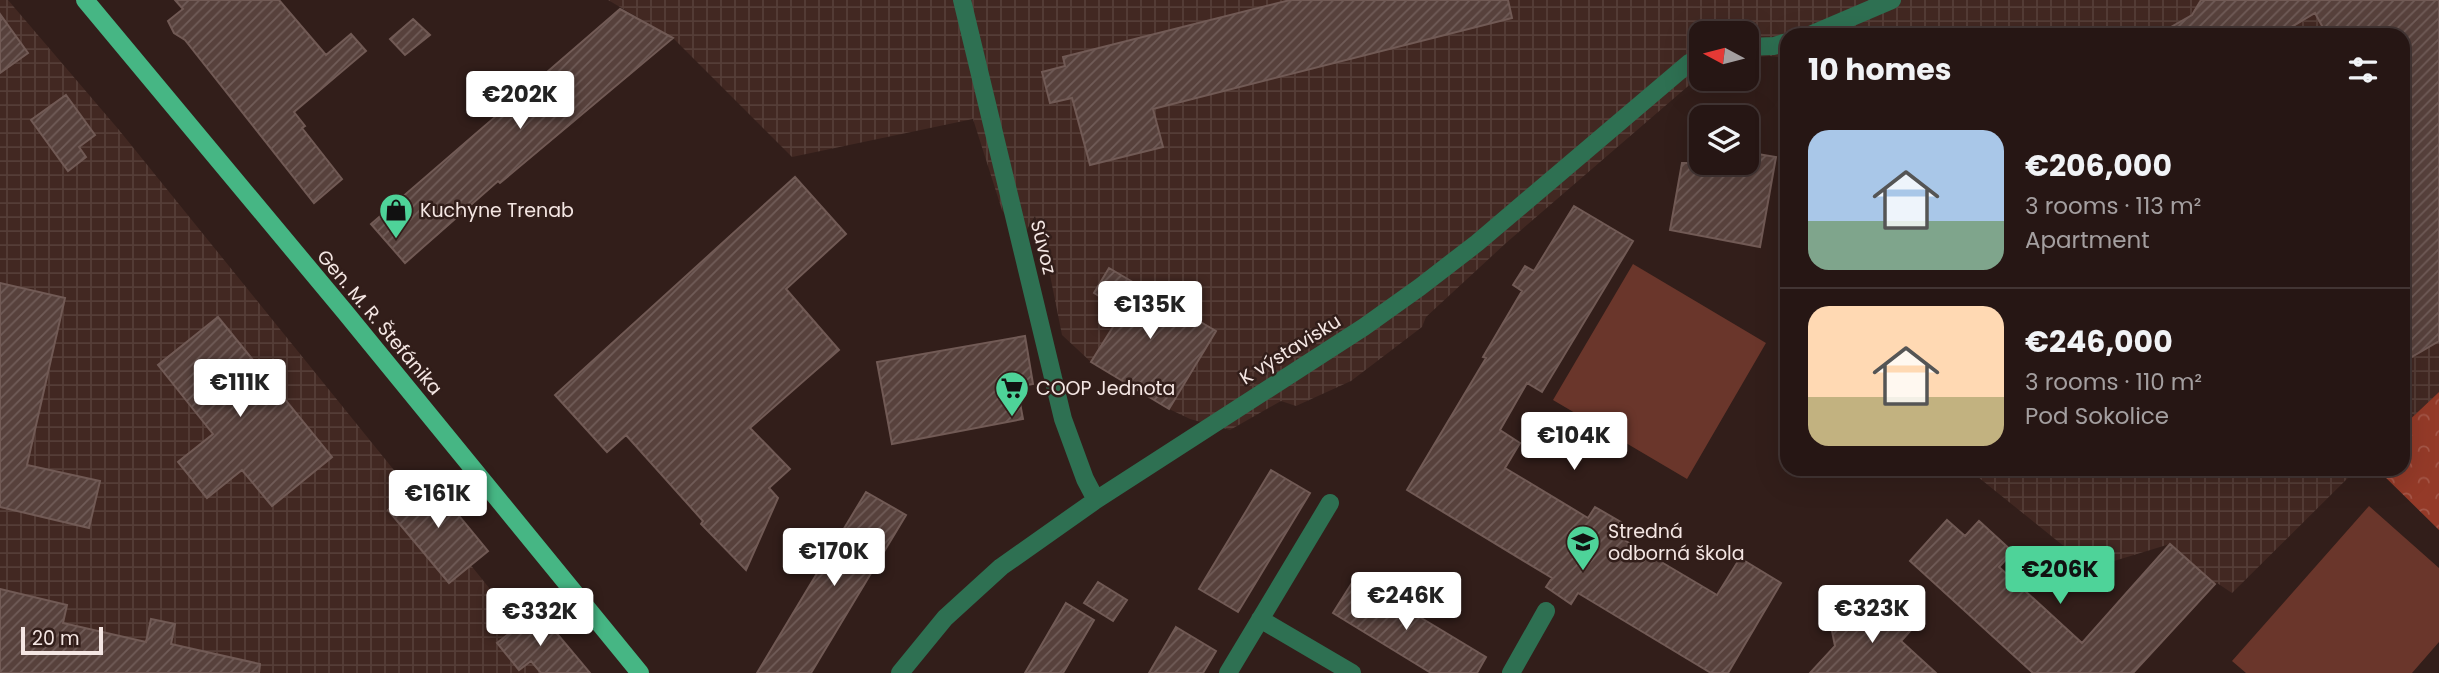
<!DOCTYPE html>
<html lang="en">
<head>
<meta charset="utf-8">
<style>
	body { margin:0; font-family:Poppins,sans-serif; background:#2e1f1d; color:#f1f3f6; height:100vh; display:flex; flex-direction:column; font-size:26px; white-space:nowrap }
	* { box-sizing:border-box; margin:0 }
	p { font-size:23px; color:#a49fa0 }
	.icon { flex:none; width:38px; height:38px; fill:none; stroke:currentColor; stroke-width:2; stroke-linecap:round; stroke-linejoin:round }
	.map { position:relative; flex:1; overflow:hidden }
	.details { position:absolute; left:1780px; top:28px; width:630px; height:448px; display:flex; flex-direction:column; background:#261614; border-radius:21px; box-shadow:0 7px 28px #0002,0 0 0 2px #423534 }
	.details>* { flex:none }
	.needle { width:46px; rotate:277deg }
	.fabs { position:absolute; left:1689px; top:21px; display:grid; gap:14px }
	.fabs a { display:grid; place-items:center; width:70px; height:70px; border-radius:14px; background:#261614; box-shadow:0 7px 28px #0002,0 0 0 2px #423534; font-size:35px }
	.scale { position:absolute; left:21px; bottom:18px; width:82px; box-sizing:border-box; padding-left:7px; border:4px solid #f4e6e3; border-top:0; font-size:19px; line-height:24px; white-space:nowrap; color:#f4e6e3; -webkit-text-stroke:5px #321e1a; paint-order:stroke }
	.price { position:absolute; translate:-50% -60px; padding:0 16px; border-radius:7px; background:#fff; color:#222; font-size:23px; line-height:46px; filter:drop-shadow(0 2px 4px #0008) }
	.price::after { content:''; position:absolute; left:50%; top:42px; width:21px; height:16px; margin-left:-10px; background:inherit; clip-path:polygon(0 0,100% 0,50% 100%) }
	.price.active { background:#4ed399; color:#111 }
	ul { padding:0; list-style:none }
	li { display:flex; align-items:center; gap:21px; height:175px; padding:0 28px }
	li+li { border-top:2px solid #423534 }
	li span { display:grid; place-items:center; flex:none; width:196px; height:140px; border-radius:21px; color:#555 }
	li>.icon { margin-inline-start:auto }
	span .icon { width:84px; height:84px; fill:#fffc; stroke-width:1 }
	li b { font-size:30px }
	h2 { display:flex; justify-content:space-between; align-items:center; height:84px; padding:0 28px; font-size:30px }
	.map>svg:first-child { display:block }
	.industrial { fill:url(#industrial-grid) }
	.green { fill:#6a362b }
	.forest { fill:url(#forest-crowns) }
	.building { fill:url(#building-hatch); stroke:#715a55; stroke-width:2 }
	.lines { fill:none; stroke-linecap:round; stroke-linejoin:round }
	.street { stroke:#2e7052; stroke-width:18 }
	.primary { stroke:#46b684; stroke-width:18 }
	.labels { text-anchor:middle; stroke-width:5; stroke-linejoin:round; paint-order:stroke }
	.poi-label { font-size:19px; fill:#f4e6e3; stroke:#321e1a; text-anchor:start }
	.street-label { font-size:19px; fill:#f4e6e3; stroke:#321e1a }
</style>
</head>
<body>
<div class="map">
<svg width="2439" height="673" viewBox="0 0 2439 673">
	<defs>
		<pattern id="industrial-grid" width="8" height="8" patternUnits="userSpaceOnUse" patternTransform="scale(1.75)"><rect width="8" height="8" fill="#422822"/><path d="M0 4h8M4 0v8" fill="none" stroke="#553d37"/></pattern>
		<pattern id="forest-crowns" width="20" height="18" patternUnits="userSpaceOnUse" patternTransform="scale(1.75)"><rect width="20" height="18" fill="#943a28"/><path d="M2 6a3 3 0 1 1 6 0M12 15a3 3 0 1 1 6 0" fill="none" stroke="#a45647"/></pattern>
		<pattern id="building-hatch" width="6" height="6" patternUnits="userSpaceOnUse" patternTransform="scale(1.75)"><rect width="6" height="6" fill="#57413c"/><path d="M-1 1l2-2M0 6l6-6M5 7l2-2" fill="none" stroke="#705c58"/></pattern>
	</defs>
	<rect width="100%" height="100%" fill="#321e1a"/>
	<path class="industrial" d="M 0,0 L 8,0 L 119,130 L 558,673 L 0,673 Z
		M 608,0 L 2439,0 L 2439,392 L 2403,426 L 2403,35 L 1787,35 L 1787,62 L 1778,57 L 1770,56 L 1747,58 L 1746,33 L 1701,33 L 1701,75 L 1506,243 L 1426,317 L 1422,327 L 1351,381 L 1296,406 L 1281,401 L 1230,430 L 1190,419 L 1169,409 L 1215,331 L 1109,268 L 1094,293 L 1123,310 L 1091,362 L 1062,335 L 1045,250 L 1035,216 L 1021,239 L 1002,210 L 973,119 L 792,157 L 673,38 Z
		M 1968,469 L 2357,469 L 2232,593 L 2217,583 L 2214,584 L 2170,544 L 2091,568 Z"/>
	<path class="green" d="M 1633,264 L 1766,343 L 1687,479 L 1553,400 Z
		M 2369,506 L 2439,568 L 2439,642 L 2412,673 L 2246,673 L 2232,661 Z"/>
	<path class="forest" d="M 2439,392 L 2439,530 L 2377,469 L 2403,469 L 2403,426 Z"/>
	<path class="building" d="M 175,0 L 279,0 L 326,55 L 351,34 L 366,51 L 294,112 L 305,126 L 302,128 L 342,179 L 314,203 L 185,40 L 174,33 L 168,21 L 183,9 Z
		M 1290,0 L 1508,0 L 1512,18 L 1153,109 L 1163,147 L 1090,165 L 1072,98 L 1050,103 L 1042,72 L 1065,66 L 1063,57 Z
		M 2201,0 L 2439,0 L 2439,341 L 2403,362 L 2403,35 L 2327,35 L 2315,13 L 2278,35 L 2157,35 L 2192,15 Z
		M 620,9 L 673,38 L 500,183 L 498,181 L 405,263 L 371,224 Z
		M 0,14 L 28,53 L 0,73 Z
		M 413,19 L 430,35 L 405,55 L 390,39 Z
		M 66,95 L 95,135 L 79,147 L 86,157 L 68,171 L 31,120 Z
		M 1746,152 L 1776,157 L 1760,247 L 1670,230 L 1682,163 L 1746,163 Z
		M 795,177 L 846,234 L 786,289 L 839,350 L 750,428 L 790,469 L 769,488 L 778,498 L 746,570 L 701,524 L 703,521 L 626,435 L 607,452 L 555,395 Z
		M 1574,206 L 1633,241 L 1542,392 L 1527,383 L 1500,430 L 1520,443 L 1505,468 L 1588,518 L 1595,507 L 1621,522 L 1614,534 L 1717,595 L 1740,558 L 1781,583 L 1728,673 L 1711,673 L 1578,593 L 1571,604 L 1546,587 L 1552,578 L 1407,490 L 1486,358 L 1483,357 L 1522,291 L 1513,285 L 1525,266 L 1534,271 Z
		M 1109,268 L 1216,331 L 1169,409 L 1091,362 L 1123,311 L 1094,293 Z
		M 0,283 L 65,298 L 27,465 L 100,481 L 89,528 L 0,507 Z
		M 218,317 L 332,457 L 272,506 L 242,470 L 207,498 L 178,462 L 213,434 L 158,365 Z
		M 1025,336 L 1033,384 L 1017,387 L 1023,419 L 892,444 L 877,362 Z
		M 1271,470 L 1310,493 L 1238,612 L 1199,589 Z
		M 427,477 L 488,551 L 449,583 L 388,510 Z
		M 866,492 L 906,515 L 811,673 L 757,673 Z
		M 1947,520 L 1965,536 L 1979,521 L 2013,552 L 1999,567 L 2082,643 L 2170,544 L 2215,584 L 2133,673 L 2033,673 L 1910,561 Z
		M 1355,578 L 1486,657 L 1477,673 L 1431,673 L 1333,613 Z
		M 1098,582 L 1127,600 L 1113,621 L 1084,603 Z
		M 0,589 L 67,605 L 63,623 L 146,642 L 151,619 L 175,624 L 171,644 L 260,664 L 259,673 L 0,673 Z
		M 1878,597 L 1912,629 L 1901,641 L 1936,673 L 1810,673 L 1835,646 L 1828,611 L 1851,627 Z
		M 1066,603 L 1094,620 L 1063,673 L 1025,673 Z
		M 538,611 L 590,673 L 541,673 L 531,661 L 519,670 L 497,643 Z
		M 1176,627 L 1216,651 L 1203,673 L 1149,673 Z"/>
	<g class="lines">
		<path class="street" d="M 962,0 L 1063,419 L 1085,479 L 1096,500
			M 1810,35 L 1892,0
			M 1746,47 L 1774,46 L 1787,42
			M 1260,619 L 1352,673
			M 900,673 L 945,618 L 1001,567 L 1096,500 L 1364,327 L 1420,287 L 1477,243 L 1689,63 L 1701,57
			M 1228,673 L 1330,503
			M 1511,673 L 1546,611"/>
		<path class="primary" d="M 85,0 L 345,312 L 640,673"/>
	</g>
	<defs>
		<g id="shop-pin" transform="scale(1.75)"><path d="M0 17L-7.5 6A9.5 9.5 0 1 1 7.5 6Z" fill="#4ed399" stroke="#321e1a"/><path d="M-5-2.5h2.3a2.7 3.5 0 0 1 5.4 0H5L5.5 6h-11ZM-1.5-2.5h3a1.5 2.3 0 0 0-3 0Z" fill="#111"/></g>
		<g id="supermarket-pin" transform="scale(1.75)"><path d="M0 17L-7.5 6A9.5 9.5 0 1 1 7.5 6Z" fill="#4ed399" stroke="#321e1a"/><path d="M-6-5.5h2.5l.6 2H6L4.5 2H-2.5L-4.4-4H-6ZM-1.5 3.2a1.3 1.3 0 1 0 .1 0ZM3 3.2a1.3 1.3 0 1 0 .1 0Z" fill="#111"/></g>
		<g id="school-pin" transform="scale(1.75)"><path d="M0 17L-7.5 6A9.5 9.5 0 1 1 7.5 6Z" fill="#4ed399" stroke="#321e1a"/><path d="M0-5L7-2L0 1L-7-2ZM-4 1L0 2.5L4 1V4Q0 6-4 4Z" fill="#111"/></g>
	</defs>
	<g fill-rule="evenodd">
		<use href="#shop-pin" x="396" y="210"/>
		<use href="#supermarket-pin" x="1012" y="388"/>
		<use href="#school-pin" x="1583" y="542"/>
	</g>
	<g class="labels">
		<g class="poi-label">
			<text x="420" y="217">Kuchyne Trenab</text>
			<text x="1036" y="395">COOP Jednota</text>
			<text x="1608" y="538">Stredná<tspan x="1608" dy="22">odborná škola</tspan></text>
		</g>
		<g class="street-label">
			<text transform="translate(1044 247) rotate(76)" y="7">Súvoz</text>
			<text transform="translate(380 322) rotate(50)" y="7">Gen. M. R. Štefánika</text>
			<text transform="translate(1290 349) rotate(-32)" y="7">K výstavisku</text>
		</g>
	</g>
</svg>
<div class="fabs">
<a><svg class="needle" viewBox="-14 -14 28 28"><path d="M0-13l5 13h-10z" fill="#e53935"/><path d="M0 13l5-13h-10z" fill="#a49fa0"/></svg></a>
<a><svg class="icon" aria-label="layers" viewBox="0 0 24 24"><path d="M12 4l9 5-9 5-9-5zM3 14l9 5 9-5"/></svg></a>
</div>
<div class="scale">20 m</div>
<b class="price" style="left:520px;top:131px">€202K</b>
<b class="price" style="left:1150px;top:341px">€135K</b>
<b class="price" style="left:240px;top:419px">€111K</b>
<b class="price" style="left:1574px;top:472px">€104K</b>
<b class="price" style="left:438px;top:530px">€161K</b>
<b class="price" style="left:834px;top:588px">€170K</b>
<b class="price active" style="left:2060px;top:606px">€206K</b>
<b class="price" style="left:1406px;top:632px">€246K</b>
<b class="price" style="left:1872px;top:645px">€323K</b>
<b class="price" style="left:540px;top:648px">€332K</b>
<section class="details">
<h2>10 homes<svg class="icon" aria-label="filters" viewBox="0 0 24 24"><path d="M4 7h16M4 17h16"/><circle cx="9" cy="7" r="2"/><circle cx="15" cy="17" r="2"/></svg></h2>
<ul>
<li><span style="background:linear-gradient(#a9c7e8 65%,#7fa58c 0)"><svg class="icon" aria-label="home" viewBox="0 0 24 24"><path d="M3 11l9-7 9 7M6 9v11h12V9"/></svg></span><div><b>€206,000</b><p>3 rooms · 113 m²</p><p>Apartment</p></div></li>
<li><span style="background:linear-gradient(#ffd9b3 65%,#c2b280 0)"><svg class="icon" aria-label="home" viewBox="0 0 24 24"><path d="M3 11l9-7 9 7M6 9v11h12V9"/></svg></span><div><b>€246,000</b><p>3 rooms · 110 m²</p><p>Pod Sokolice</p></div></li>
</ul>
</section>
</div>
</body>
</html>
